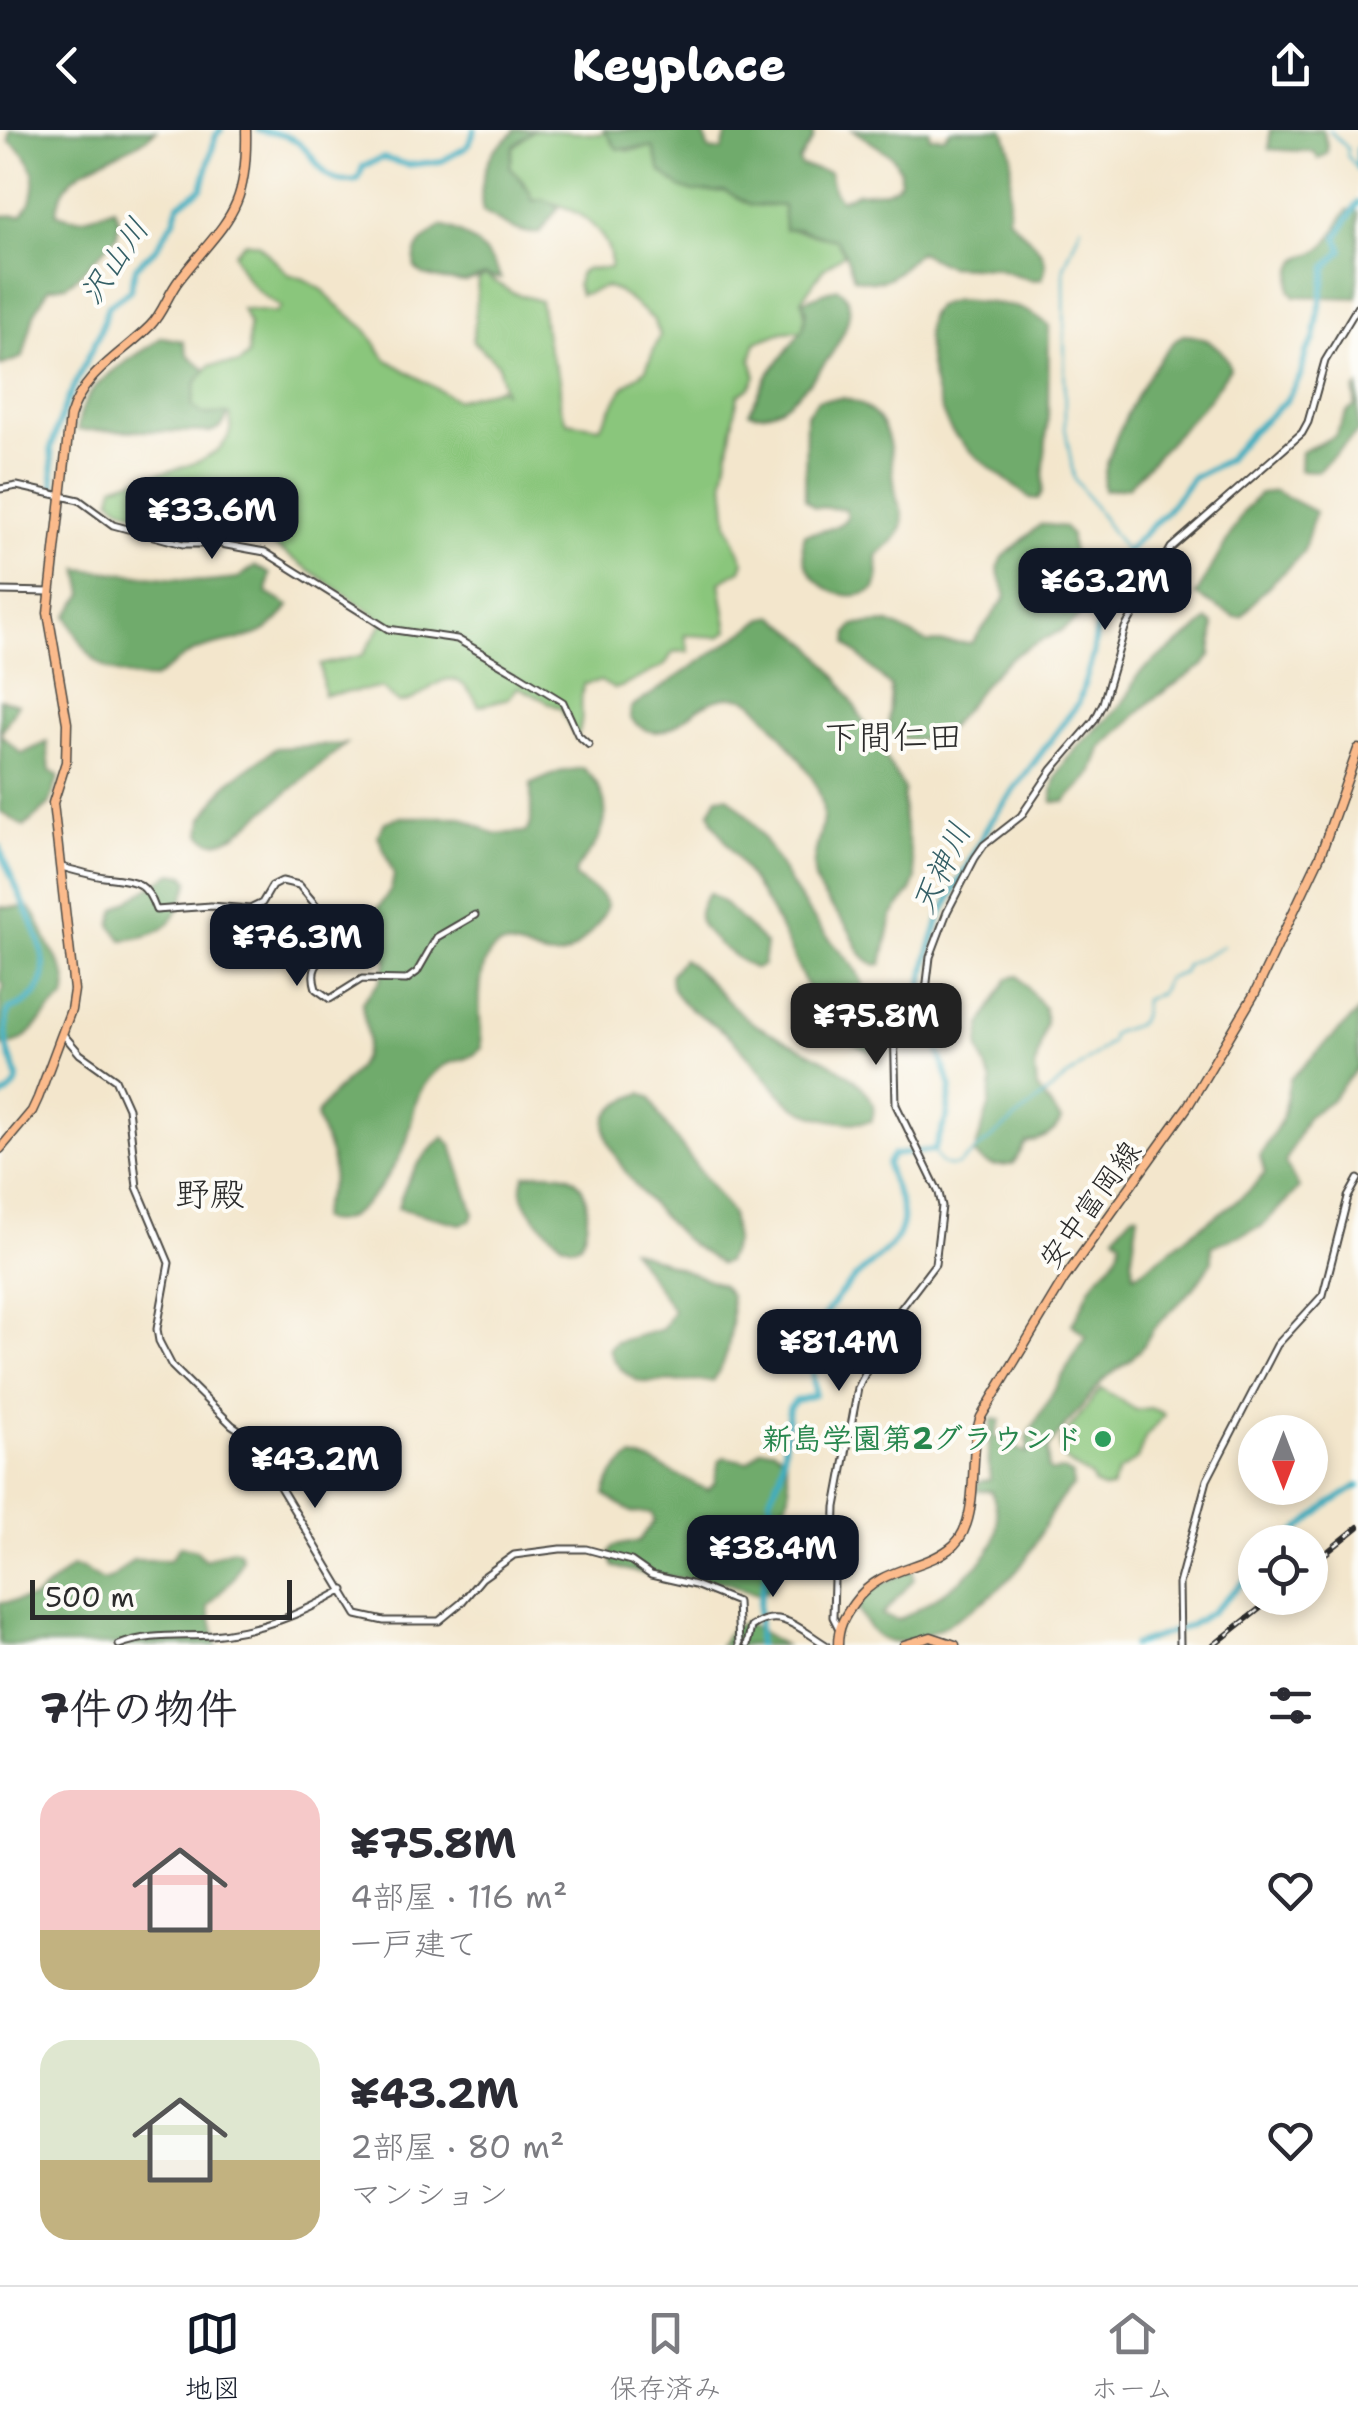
<!DOCTYPE html>
<html lang="ja">
<head>
<meta charset="utf-8">
<style>
	body { margin:0; font-family:"Shantell Sans","Klee One",sans-serif; background:#f7f7f7; color:#2b2b33; height:100vh; display:flex; flex-direction:column; font-size:38px; white-space:nowrap }
	* { box-sizing:border-box; margin:0 }
	p { font-size:32px; color:#7c7c81 }
	.icon { flex:none; width:55px; height:55px; fill:none; stroke:currentColor; stroke-width:2; stroke-linecap:round; stroke-linejoin:round }
	.map { position:relative; height:1515px; overflow:hidden }
	.details { display:flex; flex-direction:column; background:#fff; flex:1 }
	.details>* { flex:none }
	.needle { width:65px; rotate:180deg }
	.fabs { position:absolute; left:1238px; top:1285px; display:grid; gap:20px }
	.fabs a { display:grid; place-items:center; width:90px; height:90px; border-radius:50%; background:#fff; box-shadow:0 5px 15px #0003; font-size:50px }
	.scale { position:absolute; left:30px; bottom:25px; width:262px; box-sizing:border-box; padding-left:10px; border:5px solid #2b2b2b; border-top:0; font-size:28px; line-height:35px; white-space:nowrap; color:#2b2b2b; -webkit-text-stroke:8px #fdfcf7; paint-order:stroke }
	.price { position:absolute; translate:-50% -85px; padding:0 22px; border-radius:20px; background:#111827; color:#fff; font-size:32px; line-height:65px; filter:drop-shadow(0 2px 5px #0008) }
	.price::after { content:''; position:absolute; left:50%; top:60px; width:30px; height:22px; margin-left:-15px; background:inherit; clip-path:polygon(0 0,100% 0,50% 100%) }
	.price.selected { background:#222; color:#fff }
	ul { padding:0; list-style:none }
	li { display:flex; align-items:center; gap:30px; height:250px; padding:0 40px }
	li span { display:grid; place-items:center; flex:none; width:280px; height:200px; border-radius:30px; color:#555 }
	li>.icon { margin-inline-start:auto }
	span .icon { width:120px; height:120px; fill:#fffc; stroke-width:1 }
	li b { font-size:42px }
	h2 { display:flex; justify-content:space-between; align-items:center; height:120px; padding:0 40px; font-size:42px }
	header { display:flex; justify-content:space-between; align-items:center; height:130px; padding:0 40px; background:#111827; color:#fff; font-size:45px; font-weight:800 }
	.tab-bar { display:flex; justify-content:space-around; align-items:center; height:140px; border-top:2px solid #e1e1e2; background:#fff; font-size:28px; color:#7c7c81 }
	.tab-bar a { display:grid; justify-items:center; gap:5px }
	.tab-bar .selected { color:#111827 }
	.map>svg:first-child { display:block }
	.green { fill:#8ac67c; stroke:#5a7854; stroke-width:2.5 }
	.forest { fill:#6fab6c; stroke:#4d6b4c; stroke-width:2.5 }
	.lines { fill:none; stroke-linecap:round; stroke-linejoin:round }
	.stream { stroke:#41aebf; stroke-width:2.5 }
	.river { stroke:#41aebf; stroke-width:6 }
	.minor-casing { stroke:#494743; stroke-width:9 }
	.major-casing { stroke:#494743; stroke-width:11 }
	.minor { stroke:#fff; stroke-width:5 }
	.major { stroke:#fbbb8c; stroke-width:8 }
	.rail-casing { stroke:#2b2b2b; stroke-width:6 }
	.rail { stroke:#fdfcf7; stroke-width:2.5; stroke-dasharray:8; stroke-linecap:butt }
	.leisure-dot { fill:#2e9e5b; stroke:#fdfcf7; stroke-width:4 }
	.labels { text-anchor:middle; stroke-width:8; stroke-linejoin:round; paint-order:stroke }
	.street-label { font-size:30px; fill:#2b2b2b; stroke:#fdfcf7 }
	.leisure-label { font-size:30px; font-weight:bold; fill:#27864d; stroke:#fdfcf7; text-anchor:end }
	.water-label { font-size:32px; font-style:italic; fill:#345f66; stroke:#fdfcf7 }
	.quarter-label { font-size:35px; fill:#2b2b2b; stroke:#fdfcf7 }
</style>
</head>
<body>
<header><svg class="icon" aria-label="back" viewBox="0 0 24 24"><path d="M15 5l-7 7 7 7"/></svg>Keyplace<svg class="icon" aria-label="share" viewBox="0 0 24 24"><path d="M12 15V3M7 8l5-5 5 5M5 13v7h14v-7"/></svg></header>
<div class="map">
<svg width="1358" height="1515" viewBox="0 0 1358 1515">
	<rect width="100%" height="100%" fill="#fdfcf7"/>
	<filter id="ink" filterUnits="userSpaceOnUse"><feTurbulence type="fractalNoise" baseFrequency=".01" numOctaves="2"/><feDisplacementMap in="SourceGraphic" scale="20" xChannelSelector="R" yChannelSelector="G"/><feConvolveMatrix kernelMatrix="1 2 1 2 8 2 1 2 1" color-interpolation-filters="sRGB"/></filter>
	<filter id="wash" filterUnits="userSpaceOnUse"><feTurbulence type="fractalNoise" baseFrequency=".0048" numOctaves="4" result="noise"/><feDisplacementMap in="SourceGraphic" scale="40" xChannelSelector="R" yChannelSelector="G"/><feGaussianBlur stdDeviation="2.25" result="paint"/><feColorMatrix in="noise" values="0 0 0 0 0 0 0 0 0 0 0 0 0 0 0 0 0 1.4 0 .05"/><feComposite in="paint" operator="in"/></filter>
	<g filter="url(#wash)">
		<rect width="100%" height="100%" fill="#f3e6cc"/>
		<path class="green" d="M 533,0 L 601,4 L 604,0 L 626,21 L 653,17 L 661,42 L 707,61 L 725,61 L 751,75 L 783,76 L 789,99 L 836,109 L 845,123 L 823,139 L 802,169 L 806,190 L 802,201 L 783,202 L 756,212 L 751,230 L 756,246 L 751,256 L 738,265 L 724,349 L 728,394 L 744,432 L 741,440 L 720,452 L 728,501 L 719,507 L 685,505 L 689,521 L 673,522 L 665,535 L 621,557 L 614,559 L 600,551 L 584,554 C 577,572 587,590 576,608 L 561,579 L 518,557 L 509,568 L 479,576 C 447,519 433,570 399,573 L 382,558 L 324,565 L 320,535 L 363,525 L 384,491 L 276,417 L 241,401 L 216,400 L 196,390 L 163,381 L 139,384 L 119,376 L 111,369 L 114,356 C 147,341 241,339 230,285 L 202,284 L 192,276 L 196,253 L 210,235 L 239,234 L 248,226 L 249,195 L 242,179 L 276,183 L 281,177 C 257,163 243,149 234,123 L 245,112 L 258,114 L 288,144 L 304,149 L 324,161 L 334,173 L 365,198 L 386,229 L 456,270 L 499,258 L 504,262 L 498,234 L 473,211 L 478,150 L 485,145 L 511,162 L 540,171 L 548,218 L 560,250 L 560,276 L 567,292 L 600,297 L 624,257 L 646,239 L 660,205 L 653,189 L 618,161 L 605,157 L 580,165 L 577,155 L 579,144 L 585,139 L 610,138 C 616,101 565,68 533,71 L 523,52 L 510,37 L 513,17 Z
			M 1101,1258 L 1136,1280 L 1150,1278 L 1163,1283 L 1164,1286 L 1146,1306 L 1137,1329 L 1118,1342 L 1111,1358 L 1104,1359 L 1094,1354 L 1092,1348 C 1078,1338 1058,1332 1060,1312 Z"/>
		<path class="forest" d="M 10,0 L 156,0 C 122,33 65,27 56,83 C 81,94 91,86 114,78 L 119,90 L 117,106 L 76,148 L 66,155 L 49,158 L 34,184 L 23,227 L 0,236 L 0,86 L 22,85 C 43,59 36,28 9,11 Z
			M 515,0 L 533,0 L 513,17 L 510,37 L 529,60 L 533,71 L 543,69 L 559,77 L 539,103 C 519,105 500,92 483,82 C 478,64 484,31 497,17 C 504,11 510,8 515,0 Z
			M 604,0 L 703,0 L 708,18 L 712,21 L 722,20 L 728,0 L 813,0 L 813,9 L 799,31 L 801,36 L 829,42 L 834,62 L 841,70 L 856,63 L 886,61 L 896,56 L 900,50 L 900,40 L 892,26 L 853,0 L 930,0 L 929,7 L 944,7 L 951,0 L 1004,0 L 1012,25 L 1008,87 C 1023,107 1056,122 1042,149 L 1032,150 L 995,138 L 948,136 L 919,122 C 894,144 890,158 854,148 L 845,123 L 836,110 L 798,99 L 785,100 L 783,76 L 751,75 L 725,61 L 693,62 L 680,57 L 661,42 L 653,17 L 617,19 Z
			M 1270,0 L 1322,0 L 1328,16 L 1327,23 L 1318,29 L 1314,22 L 1269,19 Z
			M 1355,79 L 1358,83 L 1357,168 L 1295,166 L 1290,160 C 1293,112 1307,135 1327,114 C 1336,104 1338,90 1348,80 Z
			M 442,96 C 468,103 492,123 501,149 L 485,145 L 465,152 L 443,150 L 423,145 L 415,138 C 411,117 427,107 442,96 Z
			M 837,158 C 878,180 805,264 780,278 C 769,284 760,285 749,282 L 768,245 L 803,199 L 806,180 L 802,171 Z
			M 956,170 C 990,173 1023,171 1049,196 L 1048,285 L 1042,362 L 1038,369 L 1029,368 C 1004,347 970,326 951,300 C 937,280 920,207 930,185 C 935,174 946,172 956,170 Z
			M 1183,205 C 1204,205 1225,217 1230,238 L 1208,270 L 1128,357 L 1104,360 C 1097,331 1156,219 1183,205 Z
			M 162,207 L 183,211 L 188,225 L 206,240 L 196,253 L 192,276 L 202,284 L 228,284 C 226,294 219,299 210,302 L 78,300 C 81,249 127,235 162,207 Z
			M 1358,257 L 1358,302 L 1318,341 L 1300,340 L 1301,322 L 1335,306 L 1347,282 L 1355,276 L 1355,260 Z
			M 843,268 C 898,283 888,321 896,365 C 898,375 905,385 902,396 C 899,409 886,417 877,426 L 878,449 L 875,459 C 840,481 792,444 805,404 C 819,401 839,400 847,387 L 845,379 L 814,377 L 805,369 L 806,285 L 818,270 Z
			M 1275,361 L 1315,382 L 1303,423 L 1260,464 L 1242,487 L 1235,487 L 1196,465 L 1244,381 L 1259,364 Z
			M 1041,394 L 1064,397 L 1071,406 C 1070,420 1076,427 1079,440 C 1082,454 1080,470 1080,485 C 1060,508 1030,511 1007,531 C 982,551 966,581 943,604 C 927,612 904,611 888,602 L 891,557 L 847,514 L 848,503 L 854,495 L 889,493 L 927,512 L 972,513 L 1006,467 L 998,438 L 1003,427 Z
			M 255,436 L 270,444 L 267,463 L 289,476 C 262,518 231,505 193,522 C 179,528 166,540 154,549 C 102,546 89,532 67,486 L 84,464 L 79,439 L 207,452 L 237,449 Z
			M 775,486 L 811,515 L 839,550 L 904,659 L 903,686 L 916,749 L 911,761 L 892,786 L 882,834 L 876,835 C 860,828 857,815 849,800 C 840,783 820,769 815,749 C 810,728 821,709 823,688 C 825,663 807,638 792,619 C 781,605 766,584 752,572 C 745,567 737,567 730,567 C 689,567 667,629 630,588 L 631,578 L 765,488 Z
			M 1208,490 L 1214,495 L 1211,525 L 1205,534 L 1152,570 L 1101,619 L 1092,644 L 1065,672 L 1053,672 C 1048,628 1104,600 1126,568 C 1133,560 1132,549 1141,542 C 1162,523 1187,510 1208,490 Z
			M 0,569 L 18,574 L 0,604 L 22,624 L 47,612 L 50,641 L 59,646 L 49,675 L 24,697 L 0,681 Z
			M 346,614 L 237,704 C 222,711 213,718 201,704 L 203,688 L 228,653 L 276,618 Z
			M 583,638 C 611,663 612,693 589,723 C 583,731 578,734 575,743 L 576,748 L 601,765 L 607,775 C 603,789 596,797 586,807 C 578,815 572,823 561,826 C 542,830 526,817 508,815 C 471,812 480,895 482,918 C 463,938 447,922 425,954 C 412,972 413,993 406,1013 C 395,1039 354,1106 320,1089 C 321,1074 329,1065 332,1050 C 337,1029 321,1006 316,986 C 331,959 362,946 367,913 C 369,899 362,886 362,872 L 380,851 L 387,830 L 371,803 L 370,790 L 391,759 L 394,745 L 378,705 L 385,692 L 400,687 L 461,687 L 494,704 L 526,702 L 531,693 L 531,654 L 559,642 Z
			M 727,666 C 758,691 774,727 794,760 C 811,787 830,811 851,833 C 860,843 881,893 889,909 L 873,922 C 817,905 801,837 776,790 C 757,756 734,724 713,692 L 710,682 L 718,667 Z
			M 172,743 L 184,745 L 189,751 C 176,793 168,805 122,810 L 111,795 L 116,779 Z
			M 709,763 L 723,772 L 766,814 L 763,835 L 755,839 C 740,831 700,804 699,787 C 698,778 704,770 709,763 Z
			M 0,777 L 30,778 C 38,787 40,796 45,807 C 54,828 72,843 65,868 C 42,882 29,919 0,915 L 0,868 L 4,856 L 0,849 Z
			M 683,829 C 709,847 727,875 753,893 C 780,911 892,949 871,991 C 847,996 816,989 795,977 C 776,965 748,921 726,903 C 706,886 670,874 670,845 Z
			M 1018,846 L 1044,878 L 1046,893 L 1035,937 L 1037,958 L 1061,990 C 1054,1005 1042,1009 1026,1013 L 1013,1034 C 996,1038 987,1036 974,1024 L 989,977 L 992,952 L 978,917 L 982,894 L 1008,848 Z
			M 1358,882 L 1358,937 L 1331,970 L 1307,987 L 1285,1033 L 1299,1058 L 1261,1097 L 1212,1116 L 1212,1131 L 1194,1158 L 1153,1199 L 1144,1215 L 1130,1230 L 1103,1250 L 1048,1318 L 1048,1339 L 1052,1342 L 1063,1340 L 1072,1344 L 1073,1356 C 1044,1382 1039,1419 1012,1446 C 988,1471 926,1515 890,1512 C 873,1508 866,1494 858,1480 L 864,1462 L 913,1439 L 914,1449 L 882,1485 L 898,1490 C 922,1479 980,1441 992,1416 C 1000,1399 998,1377 991,1361 L 976,1360 L 979,1352 L 990,1349 L 988,1321 L 992,1289 L 1000,1290 L 995,1307 L 1027,1323 L 1028,1305 L 1086,1206 L 1072,1194 C 1083,1179 1083,1171 1090,1158 C 1102,1137 1115,1138 1121,1111 L 1115,1104 L 1134,1083 L 1138,1084 L 1132,1127 L 1134,1145 C 1154,1134 1168,1121 1185,1108 C 1212,1086 1245,1071 1265,1043 L 1260,1026 L 1282,989 L 1290,949 Z
			M 642,963 L 651,968 L 660,987 L 731,1083 L 735,1111 L 726,1132 L 720,1134 C 708,1125 693,1117 682,1107 C 661,1086 598,1021 606,990 C 610,976 629,968 642,963 Z
			M 444,1007 L 452,1016 L 474,1084 L 470,1091 L 460,1094 L 398,1078 C 406,1048 420,1027 444,1007 Z
			M 537,1043 C 547,1043 560,1042 569,1046 C 592,1057 590,1095 580,1113 L 572,1117 L 563,1114 C 545,1098 511,1071 525,1045 Z
			M 631,1119 L 722,1155 L 730,1165 C 734,1191 730,1230 713,1251 L 642,1252 C 627,1248 613,1233 609,1218 L 616,1212 L 663,1199 L 673,1180 Z
			M 761,1319 L 774,1319 L 785,1328 C 791,1362 795,1370 768,1395 L 772,1455 L 769,1460 L 757,1464 L 725,1452 L 654,1446 L 614,1437 L 609,1424 L 614,1416 L 639,1411 L 654,1391 L 652,1383 L 633,1383 L 605,1365 C 609,1347 618,1335 633,1327 L 652,1332 L 707,1360 L 714,1354 L 719,1331 L 724,1327 L 748,1332 Z
			M 180,1416 L 196,1420 L 205,1430 L 233,1419 L 239,1421 L 242,1428 L 234,1447 L 208,1476 L 217,1515 L 0,1515 L 0,1473 L 33,1469 L 72,1437 L 83,1439 L 103,1451 L 112,1448 L 133,1430 L 170,1430 Z
			M 745,1492 L 784,1515 L 720,1515 L 731,1499 Z"/>
		<g class="lines">
			<path class="stream" d="M 1329,0 L 1347,18 L 1347,26 L 1358,39
				M 1081,96 L 1064,137 L 1065,297 L 1074,348 L 1125,420
				M 934,1020 C 938,1032 944,1039 958,1035 L 1111,912 L 1112,904 C 1134,892 1143,903 1144,870 L 1160,863 L 1166,849 L 1183,843 L 1186,835 L 1223,816"/>
			<path class="river" d="M 258,0 C 268,3 282,3 291,8 C 321,25 317,57 358,50 L 363,36 L 383,28 L 408,35 L 442,31 L 467,17 L 475,0
				M 1358,19 L 1358,38
				M 54,358 L 51,318 L 65,275 L 100,202 L 108,176 L 130,160 L 136,137 L 157,117 L 174,90 L 179,74 L 202,58 L 216,5 L 221,0
				M 0,716 C 10,765 88,855 9,880 L 7,885 C 6,896 6,916 10,926 C 17,946 25,955 0,968
				M 1284,1412 L 1328,1375 L 1358,1356
				M 758,1515 L 759,1473 L 775,1405 L 770,1367 L 781,1343 L 789,1278 L 795,1271 L 815,1265 C 815,1248 807,1229 812,1211 C 818,1190 837,1167 851,1152 C 867,1134 898,1119 902,1093 C 905,1072 889,1053 887,1033 L 893,1025 L 934,1020 L 947,987 L 951,957 L 920,866 L 928,826 L 941,785 L 991,691 L 1079,572 L 1093,525 L 1104,448 L 1109,439 L 1165,383 L 1192,348 L 1227,330 L 1250,303 L 1286,271 L 1301,245 L 1306,222 L 1314,210 L 1327,136 L 1342,120 L 1337,107 L 1358,72
				M 1133,1515 L 1189,1496 L 1212,1482 L 1255,1441"/>
		</g>
	</g>
	<g filter="url(#ink)">
		<g class="lines">
			<g class="minor-casing">
				<path id="minor" d="M 0,359 L 17,356 L 79,370 L 113,395 L 183,414 L 221,414 L 265,422 L 388,499 L 457,509 L 516,543 L 563,572 L 578,605 L 589,615
					M 0,461 L 51,462
					M 62,737 C 76,741 90,745 104,747 C 132,751 145,748 156,780 L 211,776 L 250,779 L 262,773 L 272,756 L 282,751 L 299,755 L 341,805 L 339,818 C 322,831 308,833 316,859 L 330,869 L 362,849 L 406,850 L 417,842 L 437,807 L 475,785
					M 62,903 L 80,924 L 115,949 L 128,978 L 137,1057 L 169,1133 L 157,1199 L 159,1211 L 172,1236 L 232,1295 L 259,1313 L 268,1337 L 357,1485 L 384,1491 L 439,1491 L 461,1473 L 482,1448 L 514,1425 L 560,1419 L 586,1419 L 631,1431 L 651,1445 L 695,1455 L 737,1472 L 739,1515
					M 839,1499 L 833,1487 L 836,1377 L 858,1258 L 890,1193 L 935,1134 L 942,1076 L 939,1063 L 896,975 L 894,892 L 925,869 L 930,827 L 947,782 L 975,728 L 984,715 L 1021,686 L 1052,640 L 1094,591 L 1103,573 L 1125,498 L 1171,418 L 1302,303 L 1308,292 L 1325,231 L 1358,176
					M 119,1515 C 148,1503 181,1507 212,1505 C 263,1500 299,1485 344,1460
					M 747,1515 L 751,1497 C 780,1476 801,1500 826,1515
					M 1180,1515 L 1179,1454 L 1207,1350 L 1277,1215 L 1323,1165 L 1348,1067 L 1358,1049"/>
			</g>
			<g class="major-casing">
				<path id="major" d="M 0,1019 L 32,981 L 38,968 L 71,880 L 74,860 L 53,673 L 66,632 L 67,593 L 48,483 L 70,287 C 83,243 120,226 150,196 C 163,183 168,164 179,150 C 226,90 248,83 246,0
					M 838,1515 C 838,1497 844,1487 854,1473 C 882,1434 923,1442 954,1415 C 982,1388 967,1322 981,1287 L 1064,1149 L 1188,976 L 1255,863 L 1320,726 L 1358,619
					M 904,1515 L 931,1507 L 955,1515"/>
			</g>
			<use href="#minor" class="minor"/>
			<use href="#major" class="major"/>
			<g class="rail-casing">
				<path id="rail" d="M 1310,1436 L 1358,1397
					M 1214,1515 L 1273,1468"/>
			</g>
			<use href="#rail" class="rail"/>
		</g>
	</g>
	<circle class="leisure-dot" cx="1103" cy="1309" r="10"/>
	<g class="labels">
		<g class="street-label">
			<text transform="translate(1090 1075) rotate(-54)" y="10">安中富岡線</text>
		</g>
		<g class="leisure-label">
			<text x="1083" y="1319">新島学園第2グラウンド</text>
		</g>
		<g class="water-label">
			<text transform="translate(114 131) rotate(-56)" y="11">沢山川</text>
			<text transform="translate(941 738) rotate(-65)" y="11">天神川</text>
		</g>
		<g class="quarter-label">
			<text x="893" y="619">下間仁田</text>
			<text x="210" y="1076">野殿</text>
		</g>
	</g>
</svg>
<div class="fabs">
<a><svg class="needle" viewBox="-14 -14 28 28"><path d="M0-13l5 13h-10z" fill="#e53935"/><path d="M0 13l5-13h-10z" fill="#7c7c81"/></svg></a>
<a><svg class="icon" aria-label="locate" viewBox="0 0 24 24"><circle cx="12" cy="12" r="6"/><path d="M12 2v4M12 18v4M2 12h4M18 12h4"/></svg></a>
</div>
<div class="scale">500 m</div>
<b class="price" style="left:212px;top:432px">¥33.6M</b>
<b class="price" style="left:1105px;top:503px">¥63.2M</b>
<b class="price" style="left:297px;top:859px">¥76.3M</b>
<b class="price selected" style="left:876px;top:938px">¥75.8M</b>
<b class="price" style="left:839px;top:1264px">¥81.4M</b>
<b class="price" style="left:315px;top:1381px">¥43.2M</b>
<b class="price" style="left:773px;top:1470px">¥38.4M</b>
</div>
<section class="details">
<h2>7件の物件<svg class="icon" aria-label="filters" viewBox="0 0 24 24"><path d="M4 7h16M4 17h16"/><circle cx="9" cy="7" r="2"/><circle cx="15" cy="17" r="2"/></svg></h2>
<ul>
<li><span style="background:linear-gradient(#f6c9c9 70%,#c2b280 0)"><svg class="icon" aria-label="home" viewBox="0 0 24 24"><path d="M3 11l9-7 9 7M6 9v11h12V9"/></svg></span><div><b>¥75.8M</b><p>4部屋 · 116 m²</p><p>一戸建て</p></div><svg class="icon" aria-label="heart" viewBox="0 0 24 24"><path d="M12 20l-8-8c-3-5 5-10 8-4 3-6 11-1 8 4z"/></svg></li>
<li><span style="background:linear-gradient(#dfe7d0 60%,#c2b280 0)"><svg class="icon" aria-label="home" viewBox="0 0 24 24"><path d="M3 11l9-7 9 7M6 9v11h12V9"/></svg></span><div><b>¥43.2M</b><p>2部屋 · 80 m²</p><p>マンション</p></div><svg class="icon" aria-label="heart" viewBox="0 0 24 24"><path d="M12 20l-8-8c-3-5 5-10 8-4 3-6 11-1 8 4z"/></svg></li>
</ul>
</section>
<nav class="tab-bar">
<a class="selected"><svg class="icon" aria-label="map" viewBox="0 0 24 24"><path d="M3 6l6-2 6 2 6-2v14l-6 2-6-2-6 2zM9 4v14M15 6v14"/></svg>地図</a>
<a><svg class="icon" aria-label="saved" viewBox="0 0 24 24"><path d="M7 4h10v16l-5-4-5 4z"/></svg>保存済み</a>
<a><svg class="icon" aria-label="home" viewBox="0 0 24 24"><path d="M3 11l9-7 9 7M6 9v11h12V9"/></svg>ホーム</a>
</nav>
</body>
</html>
